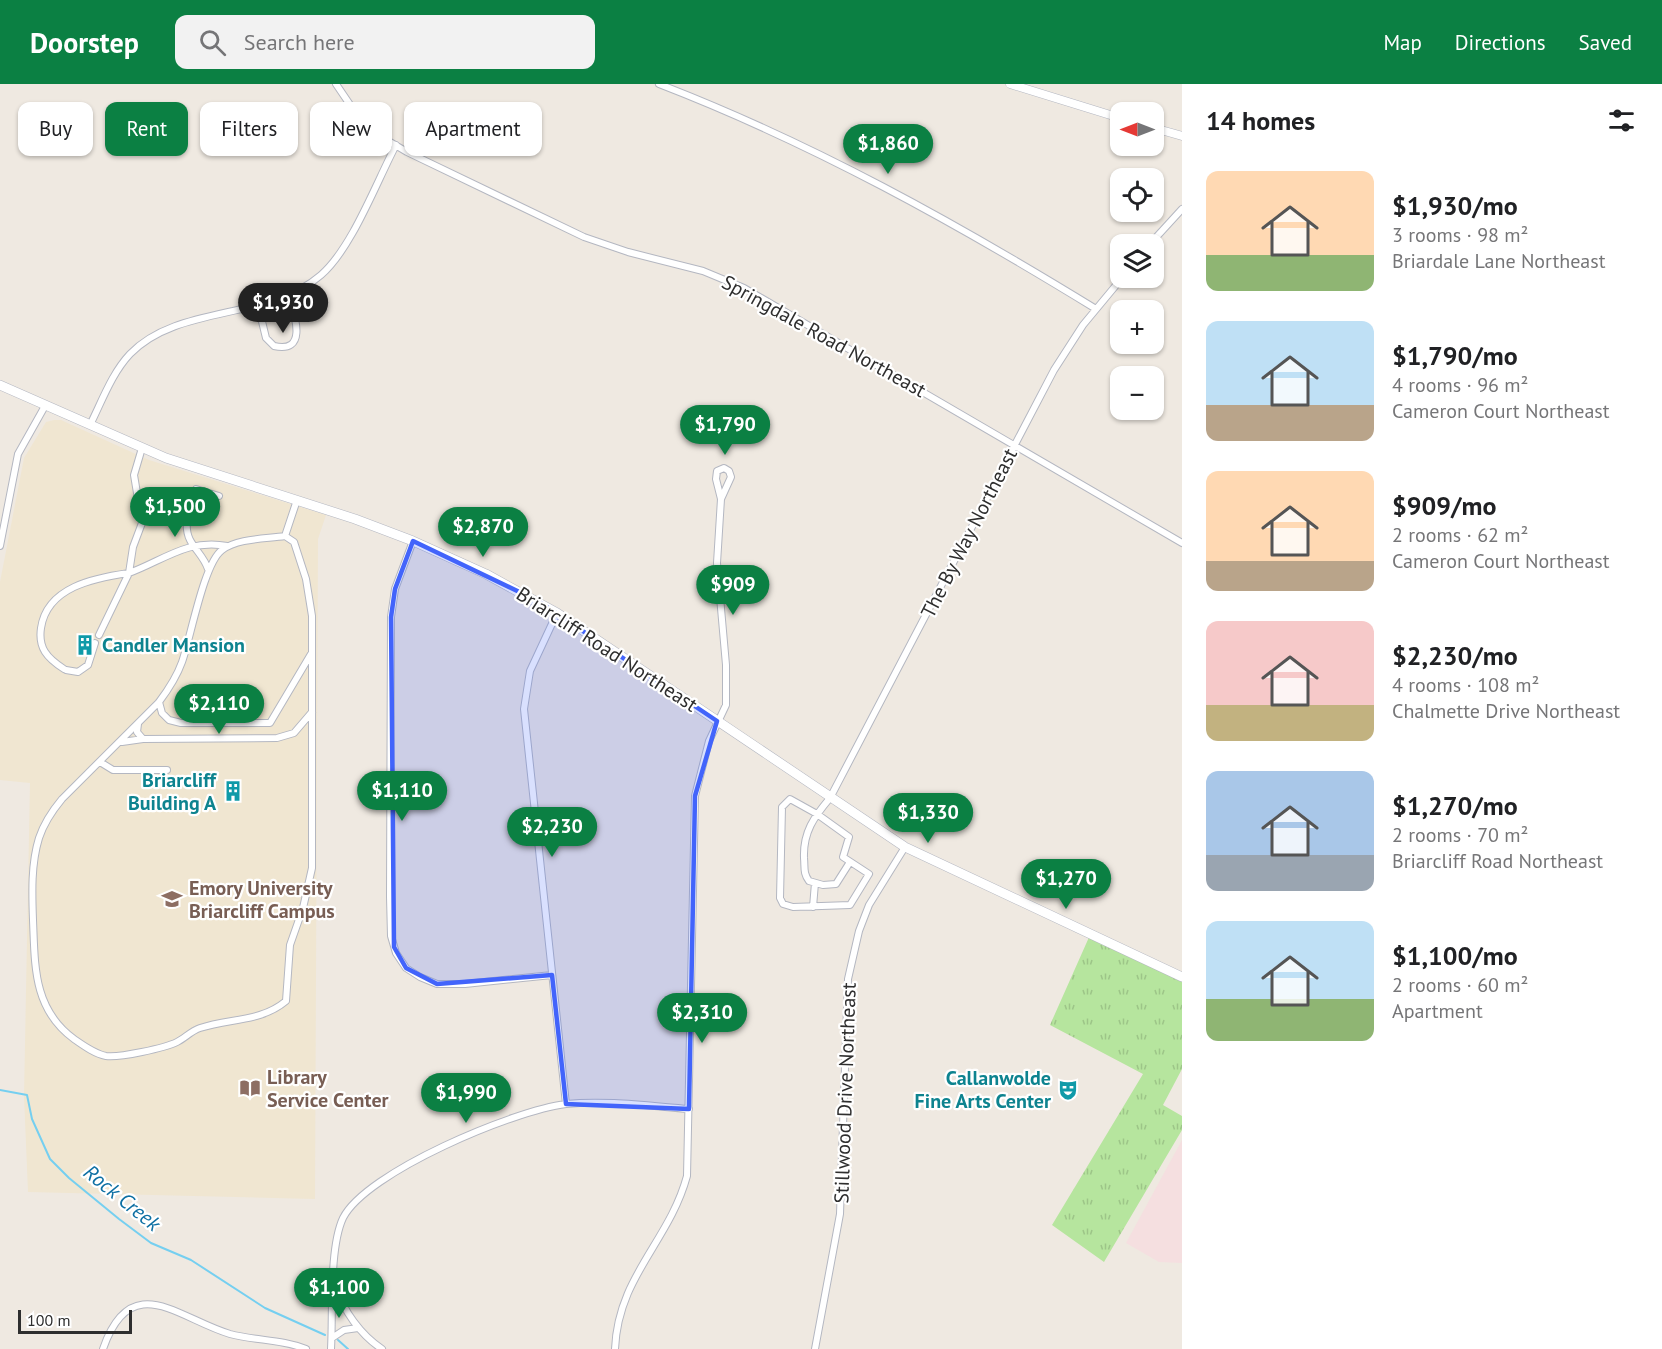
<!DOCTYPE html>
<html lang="en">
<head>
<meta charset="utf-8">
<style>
	body { margin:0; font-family:"PT Sans",sans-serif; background:#f2f2f2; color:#202124; height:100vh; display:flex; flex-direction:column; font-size:22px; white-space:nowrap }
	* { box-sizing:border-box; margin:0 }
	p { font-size:20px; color:#757577 }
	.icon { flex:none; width:33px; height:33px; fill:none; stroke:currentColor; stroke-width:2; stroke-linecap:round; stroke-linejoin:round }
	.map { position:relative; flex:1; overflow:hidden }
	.drawer { display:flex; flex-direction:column; background:#fff; width:480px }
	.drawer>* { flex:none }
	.top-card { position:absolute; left:18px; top:18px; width:570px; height:54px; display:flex; gap:12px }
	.needle { width:39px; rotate:270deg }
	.fabs { position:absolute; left:1110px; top:18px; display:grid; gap:12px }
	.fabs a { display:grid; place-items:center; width:54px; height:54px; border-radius:12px; background:#fff; box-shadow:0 2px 4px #0004; font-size:30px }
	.scale { position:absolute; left:18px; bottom:15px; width:114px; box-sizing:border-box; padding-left:6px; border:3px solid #2e2e2e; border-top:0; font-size:16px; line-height:21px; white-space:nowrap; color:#2e2e2e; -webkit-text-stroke:4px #fff; paint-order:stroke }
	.price { position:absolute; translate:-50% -51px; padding:0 14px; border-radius:21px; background:#0b8043; color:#fff; font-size:20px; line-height:39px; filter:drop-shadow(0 2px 3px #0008) }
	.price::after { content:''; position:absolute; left:50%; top:36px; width:18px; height:14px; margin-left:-9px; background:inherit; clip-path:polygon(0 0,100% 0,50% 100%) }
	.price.active { background:#222; color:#fff }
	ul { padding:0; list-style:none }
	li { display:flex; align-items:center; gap:18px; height:150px; padding:0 24px }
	li span { display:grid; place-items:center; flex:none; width:168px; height:120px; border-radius:12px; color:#555 }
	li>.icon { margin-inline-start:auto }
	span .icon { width:72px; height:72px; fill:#fffc; stroke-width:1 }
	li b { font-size:26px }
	h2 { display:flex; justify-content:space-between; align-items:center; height:72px; padding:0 24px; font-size:26px }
	.tag { padding:0 21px; border-radius:12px; background:#fff; box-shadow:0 2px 4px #0004; font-size:21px; line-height:54px }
	.tag.active { background:#0b8043; color:#fff }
	header { display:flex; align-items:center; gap:36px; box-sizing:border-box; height:84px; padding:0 30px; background:#0b8043; color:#fff }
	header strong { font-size:28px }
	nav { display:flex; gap:33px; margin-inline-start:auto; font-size:21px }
	.search { width:420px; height:54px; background:#f2f2f2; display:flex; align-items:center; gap:15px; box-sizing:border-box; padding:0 21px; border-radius:12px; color:#757577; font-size:22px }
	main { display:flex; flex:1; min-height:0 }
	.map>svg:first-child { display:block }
	.education { fill:#f0e6d1 }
	.medical { fill:#f5dfe0 }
	.park { fill:url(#park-tufts) }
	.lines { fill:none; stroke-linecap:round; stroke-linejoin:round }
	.stream { stroke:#75cff0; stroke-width:2 }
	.minor-casing { stroke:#b4b7c1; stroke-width:8 }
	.tertiary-casing { stroke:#b4b7c1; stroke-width:9 }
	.secondary-casing { stroke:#b4b7c1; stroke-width:10 }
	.minor { stroke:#fff; stroke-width:6 }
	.tertiary { stroke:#fff; stroke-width:8 }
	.secondary { stroke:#fff; stroke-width:9 }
	.marked { fill:#4264fb; fill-opacity:0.2; stroke:#4264fb; stroke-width:4.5; stroke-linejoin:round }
	.labels { text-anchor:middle; stroke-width:4.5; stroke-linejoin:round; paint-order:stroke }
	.street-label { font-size:20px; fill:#2e2e2e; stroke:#fff }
	.culture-label { font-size:20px; font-weight:bold; fill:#0d838f; stroke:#fff; text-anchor:end }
	.education-label { font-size:20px; font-weight:bold; fill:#785e54; stroke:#fff; text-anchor:start }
	.water-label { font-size:21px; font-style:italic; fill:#0d6fa3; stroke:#fff }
</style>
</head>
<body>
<header>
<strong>Doorstep</strong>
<div class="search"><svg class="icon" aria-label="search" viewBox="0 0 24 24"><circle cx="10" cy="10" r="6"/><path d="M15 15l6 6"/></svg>Search here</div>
<nav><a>Map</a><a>Directions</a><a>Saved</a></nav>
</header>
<main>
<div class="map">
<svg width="1182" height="1265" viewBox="0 0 1182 1265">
	<defs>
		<pattern id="park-tufts" width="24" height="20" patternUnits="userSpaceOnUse" patternTransform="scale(1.5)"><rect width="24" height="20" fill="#b6e59e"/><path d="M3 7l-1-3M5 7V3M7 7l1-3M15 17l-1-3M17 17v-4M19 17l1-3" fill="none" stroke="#9dc588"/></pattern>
	</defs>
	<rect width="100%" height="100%" fill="#efe9e1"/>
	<path class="education" d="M 54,336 L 61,336 L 149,376 L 326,431 L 318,455 L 315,1115 L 28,1108 L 24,1012 L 30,699 L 0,696 L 0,498 L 24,374 L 46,338 Z"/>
	<path class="medical" d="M 1182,1056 L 1182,1179 L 1159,1178 L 1126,1159 Z"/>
	<path class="park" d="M 1090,851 L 1182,894 L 1182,985 L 1163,1021 L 1182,1032 L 1182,1046 L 1104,1178 L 1052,1141 L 1143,990 L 1050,941 Z"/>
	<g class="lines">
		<path class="stream" d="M 0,1006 L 27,1011 L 32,1035 L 50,1075 L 69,1094 L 119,1135 L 151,1159 L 191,1176 L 265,1224 L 325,1251
			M 338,1256 L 348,1265"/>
		<g class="minor-casing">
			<path id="minor" d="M 336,0 L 357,31 L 385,55 L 407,68 L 584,153 L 628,168 L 703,187 L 744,204 L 1182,459
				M 659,0 C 812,59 956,139 1096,225
				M 1150,160 L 1182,125
				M 258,221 L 266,254 L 274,262 C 309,270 294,229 289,212
				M 90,341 C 102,317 112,289 130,270 C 178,220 268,237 321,191 C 352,164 376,99 396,61
				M 142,364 L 134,391 L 142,439 L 133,463 L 129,489 C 162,477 189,454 227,462
				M 285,452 L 294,458 L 306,495 L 312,532 L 312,784 L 303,824 L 290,861 L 286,917 C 261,938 230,934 200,944 C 191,947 185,954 177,958 C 165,964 119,974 106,972 C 95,970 84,962 74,955 C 33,925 35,882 33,836 C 32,809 31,780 39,754 C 44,739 52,727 62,715 L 159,618 C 168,606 177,592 182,578 C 191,552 204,479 222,466 C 238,454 266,455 285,452 L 297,416
				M 413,457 L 395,505 L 391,533 L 390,813 L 391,852 L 396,869 L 406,884 L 420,893 L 437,900 L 465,900 L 552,891
				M 0,462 L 18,370 L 45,322
				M 208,485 C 204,473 196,467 190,456 C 183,442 188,418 196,405 L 219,412
				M 557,529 L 530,587 L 524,625 L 566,1020
				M 64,585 C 47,574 38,564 41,544 C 47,503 94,494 129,489 L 99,551
				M 66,586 L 78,588 L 88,581 L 95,559
				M 159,618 L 162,629 L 169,636 L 181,639 L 270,639 L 311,570
				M 138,640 L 137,648 L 143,655 L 277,654 L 294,649 L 312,628
				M 122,658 L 143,655
				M 100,678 L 113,686 L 167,686
				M 790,715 L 817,730 L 849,753 L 843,773 L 869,790 L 850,821 L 793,823 L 783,820 L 780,814 L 782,723 Z
				M 850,778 L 836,800 L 823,801 L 809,797 C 803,789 805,784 804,774 C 803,748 814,733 830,714 L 1054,286 L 1083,241 L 1122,194
				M 813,823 L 815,799
				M 336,1202 C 343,1227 361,1251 382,1265
				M 332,1254 L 344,1246 L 358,1244
				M 103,1265 C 131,1184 179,1235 230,1250 C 256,1257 282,1255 306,1265
				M 331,1265 C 333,1230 329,1164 343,1134 C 366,1088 515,1026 566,1020 C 606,1016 649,1022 689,1025
				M 615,1265 C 618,1192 669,1158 687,1092 L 695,712 L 709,657 L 726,621 L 726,581 L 717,479 L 721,415 L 716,395 L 717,387 L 724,384 L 729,387 L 731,393 L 721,415
				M 815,1265 L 840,1130 L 848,895 L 859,847 L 869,821 L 905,763"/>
		</g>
		<g class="tertiary-casing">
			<path id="tertiary" d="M 1010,0 L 1120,34
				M 1154,44 L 1182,52"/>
		</g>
		<g class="secondary-casing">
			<path id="secondary" d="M 0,301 L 166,374 L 355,435 L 413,457 L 486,490 L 557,529 L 905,763 L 1182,893"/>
		</g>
		<use href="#minor" class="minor"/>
		<use href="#tertiary" class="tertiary"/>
		<use href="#secondary" class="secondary"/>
	</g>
	<path class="marked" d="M 413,457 L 538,517 L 717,637 L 695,712 L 689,1025 L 566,1020 L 552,891 L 437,900 L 406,884 L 394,863 L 391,533 L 395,505 Z"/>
	<defs>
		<g id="building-bare" transform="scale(1.62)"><path d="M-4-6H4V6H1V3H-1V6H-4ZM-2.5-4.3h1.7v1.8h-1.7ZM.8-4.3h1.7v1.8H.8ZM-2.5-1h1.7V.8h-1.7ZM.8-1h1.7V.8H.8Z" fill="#0f9aa8" stroke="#fff" stroke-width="2.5" paint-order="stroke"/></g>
		<g id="university-bare" transform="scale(1.62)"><path d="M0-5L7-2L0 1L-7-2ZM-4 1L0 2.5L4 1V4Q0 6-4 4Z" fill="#8d6e63" stroke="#fff" stroke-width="2.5" paint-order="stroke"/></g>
		<g id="library-bare" transform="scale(1.62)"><path d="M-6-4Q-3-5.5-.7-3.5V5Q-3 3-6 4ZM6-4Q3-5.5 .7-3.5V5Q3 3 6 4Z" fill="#8d6e63" stroke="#fff" stroke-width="2.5" paint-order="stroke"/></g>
		<g id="theatre-bare" transform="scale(1.62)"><path d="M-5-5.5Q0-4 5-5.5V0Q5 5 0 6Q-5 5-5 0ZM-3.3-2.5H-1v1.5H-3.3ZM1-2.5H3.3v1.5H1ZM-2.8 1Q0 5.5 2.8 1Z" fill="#0f9aa8" stroke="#fff" stroke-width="2.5" paint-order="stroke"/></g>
	</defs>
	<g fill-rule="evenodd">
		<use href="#building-bare" x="85" y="561"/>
		<use href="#building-bare" x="233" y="707"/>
		<use href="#university-bare" x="172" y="815"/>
		<use href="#library-bare" x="250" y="1004"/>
		<use href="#theatre-bare" x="1068" y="1006"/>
	</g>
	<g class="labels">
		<g class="street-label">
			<text transform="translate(824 252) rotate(29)" y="7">Springdale Road Northeast</text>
			<text transform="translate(969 449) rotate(-63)" y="7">The By Way Northeast</text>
			<text transform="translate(607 565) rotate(33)" y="7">Briarcliff Road Northeast</text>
			<text transform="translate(845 1009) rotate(-88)" y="7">Stillwood Drive Northeast</text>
		</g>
		<g class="culture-label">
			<text x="102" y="568" text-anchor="start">Candler Mansion</text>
			<text x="216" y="703">Briarcliff<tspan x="216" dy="23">Building A</tspan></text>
			<text x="1051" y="1001">Callanwolde<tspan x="1051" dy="23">Fine Arts Center</tspan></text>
		</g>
		<g class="education-label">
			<text x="189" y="811">Emory University<tspan x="189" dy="23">Briarcliff Campus</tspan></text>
			<text x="267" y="1000">Library<tspan x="267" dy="23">Service Center</tspan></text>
		</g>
		<g class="water-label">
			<text transform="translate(122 1114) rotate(39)" y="7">Rock Creek</text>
		</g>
	</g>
</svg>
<div class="fabs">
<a><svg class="needle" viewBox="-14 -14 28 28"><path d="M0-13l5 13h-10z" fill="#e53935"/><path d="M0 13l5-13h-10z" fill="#757577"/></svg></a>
<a><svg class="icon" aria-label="locate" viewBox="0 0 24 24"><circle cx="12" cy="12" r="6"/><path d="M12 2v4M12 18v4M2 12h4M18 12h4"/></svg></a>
<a><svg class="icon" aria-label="layers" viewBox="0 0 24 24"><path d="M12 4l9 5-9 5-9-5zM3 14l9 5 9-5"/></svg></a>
<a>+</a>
<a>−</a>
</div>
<div class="scale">100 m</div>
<b class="price" style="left:888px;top:91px">$1,860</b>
<b class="price active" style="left:283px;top:250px">$1,930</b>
<b class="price" style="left:725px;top:372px">$1,790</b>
<b class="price" style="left:175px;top:454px">$1,500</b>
<b class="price" style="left:483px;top:474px">$2,870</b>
<b class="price" style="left:733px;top:532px">$909</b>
<b class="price" style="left:219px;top:651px">$2,110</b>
<b class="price" style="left:402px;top:738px">$1,110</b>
<b class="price" style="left:928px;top:760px">$1,330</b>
<b class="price" style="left:552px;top:774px">$2,230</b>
<b class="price" style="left:1066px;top:826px">$1,270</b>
<b class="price" style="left:702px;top:960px">$2,310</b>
<b class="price" style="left:466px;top:1040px">$1,990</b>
<b class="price" style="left:339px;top:1235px">$1,100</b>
<div class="top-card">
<a class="tag">Buy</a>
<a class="tag active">Rent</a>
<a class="tag">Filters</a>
<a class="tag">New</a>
<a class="tag">Apartment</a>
</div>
</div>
<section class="drawer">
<h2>14 homes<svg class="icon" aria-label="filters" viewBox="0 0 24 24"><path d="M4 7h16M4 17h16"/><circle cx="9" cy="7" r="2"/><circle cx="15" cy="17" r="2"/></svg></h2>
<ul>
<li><span style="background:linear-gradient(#ffd9b3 70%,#8fb573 0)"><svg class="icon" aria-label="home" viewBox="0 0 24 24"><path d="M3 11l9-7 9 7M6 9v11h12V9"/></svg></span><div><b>$1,930/mo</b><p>3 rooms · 98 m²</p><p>Briardale Lane Northeast</p></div></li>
<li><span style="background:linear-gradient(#bfe0f5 70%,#b9a48a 0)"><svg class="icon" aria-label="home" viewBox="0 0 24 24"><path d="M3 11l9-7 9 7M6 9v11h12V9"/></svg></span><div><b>$1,790/mo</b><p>4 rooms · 96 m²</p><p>Cameron Court Northeast</p></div></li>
<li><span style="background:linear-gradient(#ffd9b3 75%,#b9a48a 0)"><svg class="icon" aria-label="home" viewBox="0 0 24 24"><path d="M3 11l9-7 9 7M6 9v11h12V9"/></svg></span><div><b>$909/mo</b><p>2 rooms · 62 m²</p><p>Cameron Court Northeast</p></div></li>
<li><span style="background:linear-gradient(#f6c9c9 70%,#c2b280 0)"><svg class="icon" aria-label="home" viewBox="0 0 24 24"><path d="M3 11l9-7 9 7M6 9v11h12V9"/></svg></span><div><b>$2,230/mo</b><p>4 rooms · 108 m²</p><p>Chalmette Drive Northeast</p></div></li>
<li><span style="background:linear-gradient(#a9c7e8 70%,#9aa5b1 0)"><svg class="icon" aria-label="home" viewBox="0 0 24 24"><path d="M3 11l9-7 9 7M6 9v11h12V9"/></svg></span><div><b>$1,270/mo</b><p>2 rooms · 70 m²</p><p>Briarcliff Road Northeast</p></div></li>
<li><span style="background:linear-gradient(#bfe0f5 65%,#8fb573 0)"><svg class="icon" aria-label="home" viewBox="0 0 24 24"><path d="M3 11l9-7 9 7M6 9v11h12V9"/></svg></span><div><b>$1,100/mo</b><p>2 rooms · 60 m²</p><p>Apartment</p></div></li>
</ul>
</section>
</main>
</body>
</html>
